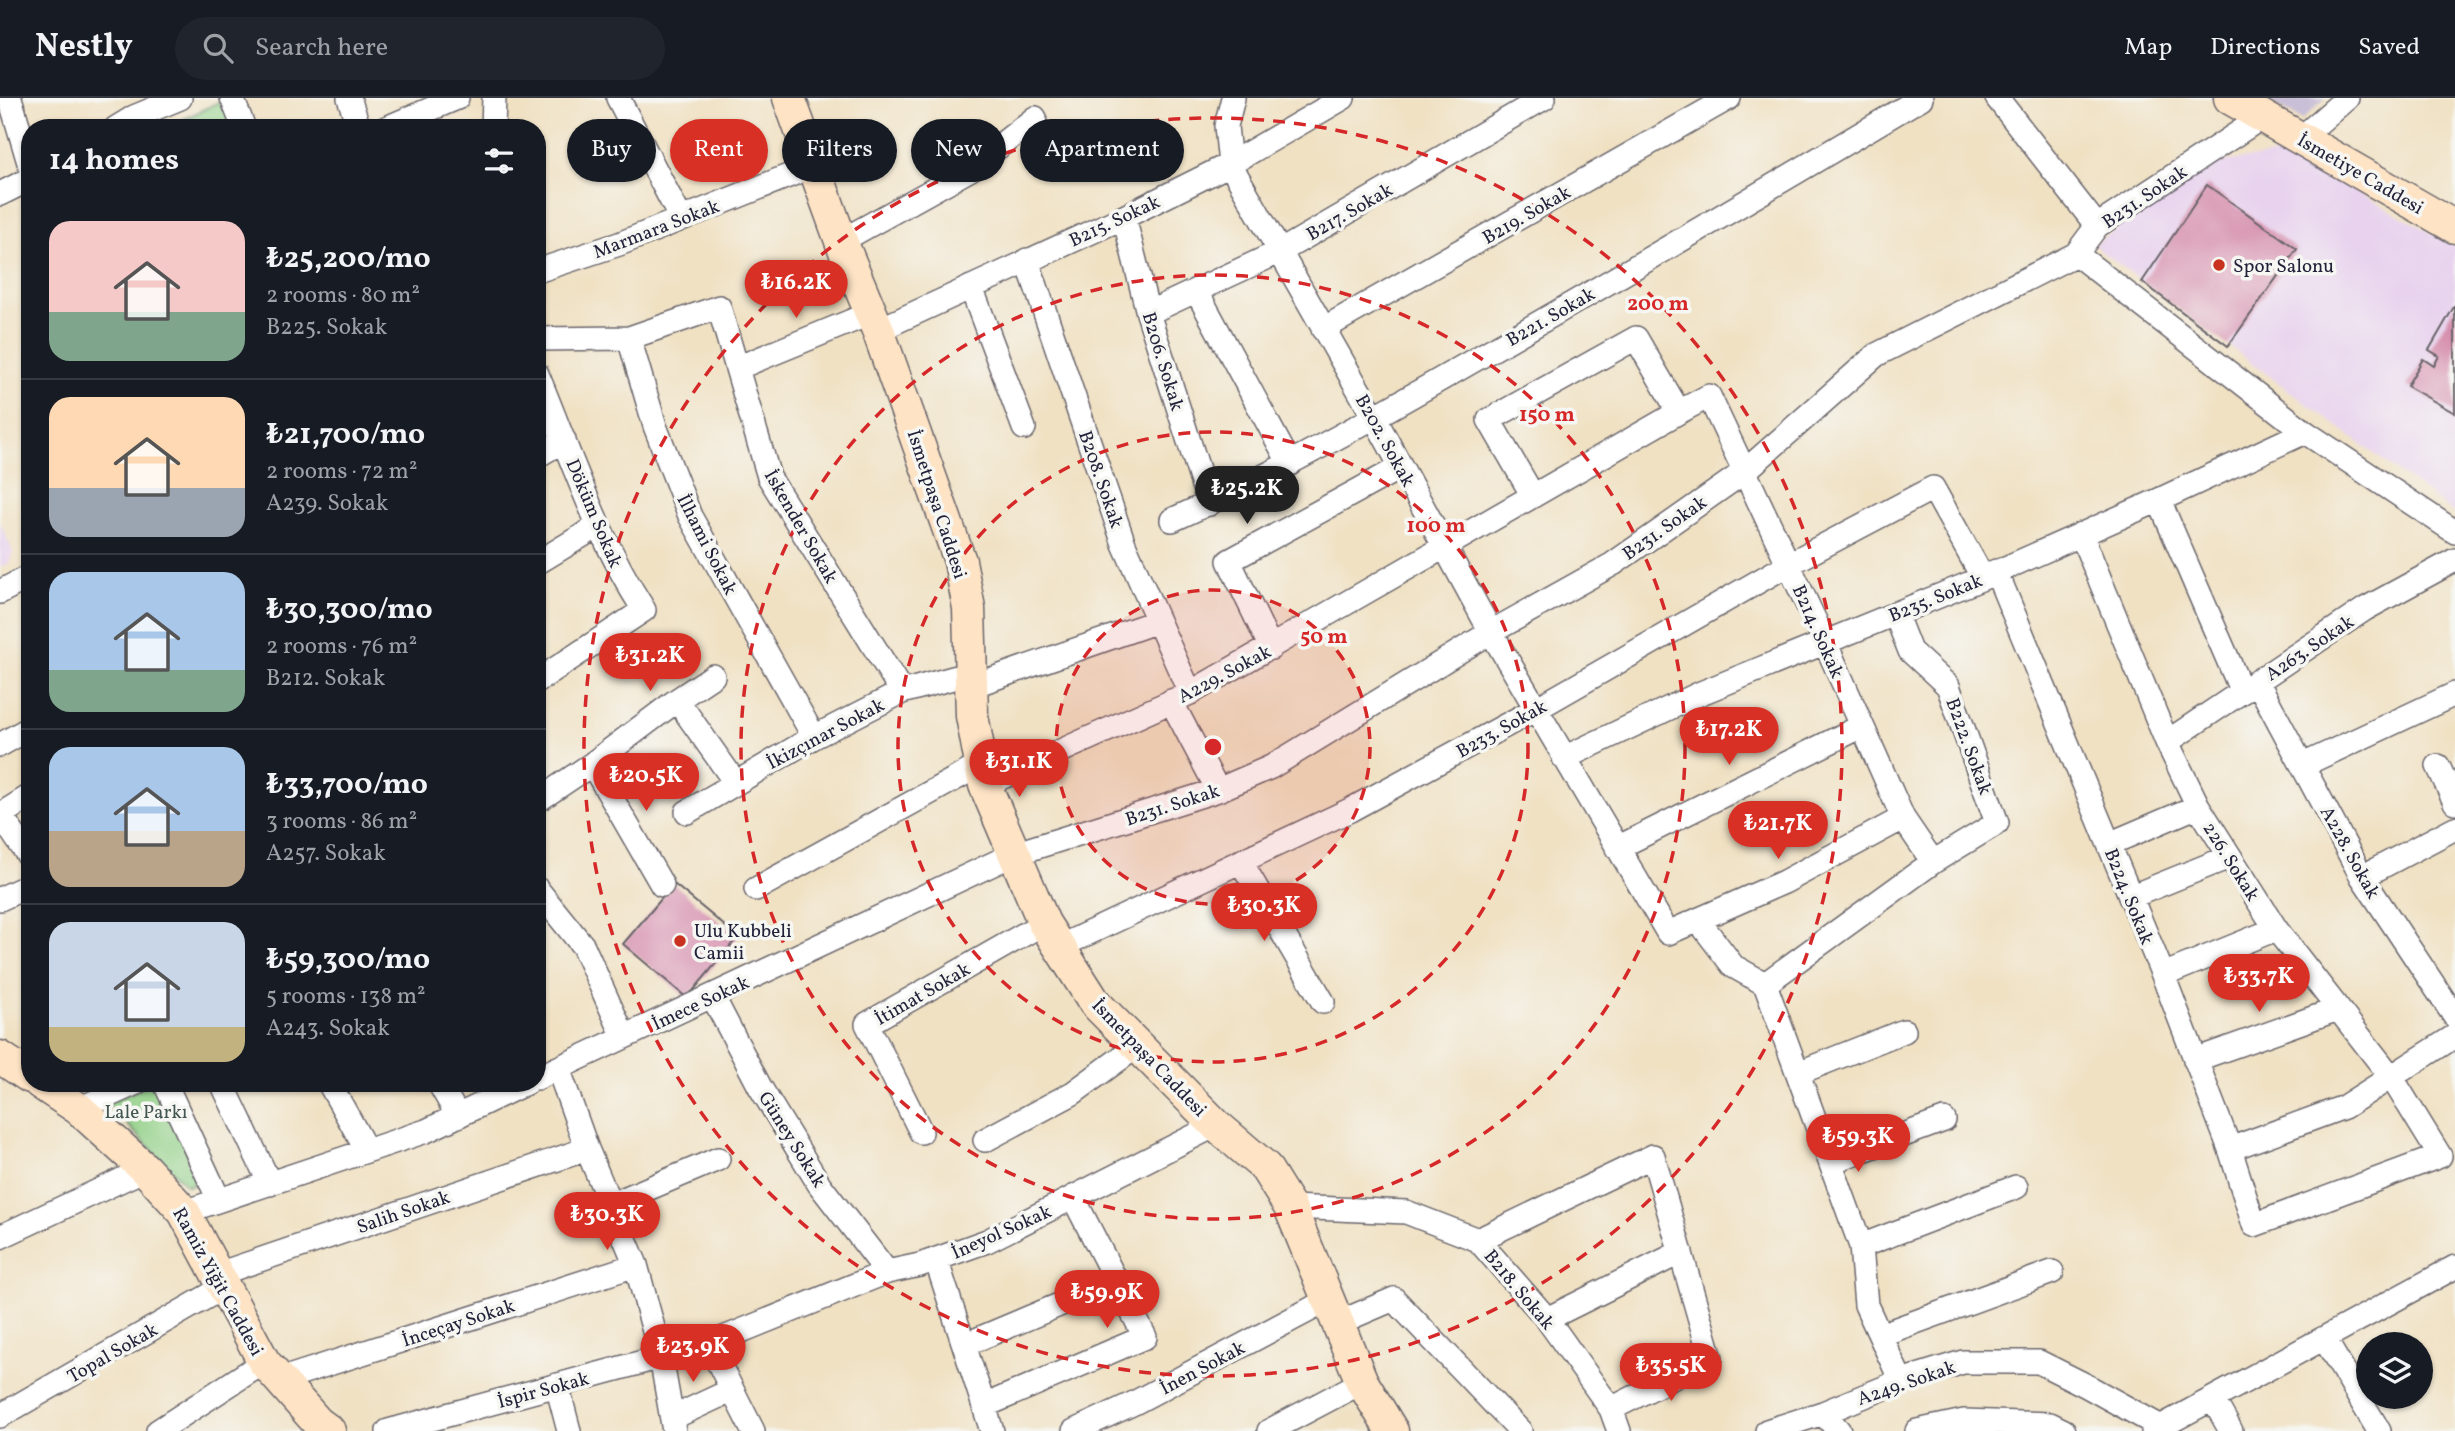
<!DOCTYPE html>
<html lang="en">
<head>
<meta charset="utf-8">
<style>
	body { margin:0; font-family:Vollkorn,serif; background:#20242c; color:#f1f3f6; height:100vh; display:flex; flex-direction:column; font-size:26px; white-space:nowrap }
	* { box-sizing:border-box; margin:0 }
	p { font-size:23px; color:#9ea1a6 }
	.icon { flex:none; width:38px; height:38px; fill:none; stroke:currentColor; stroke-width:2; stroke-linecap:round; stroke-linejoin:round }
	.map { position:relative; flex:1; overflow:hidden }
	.details { position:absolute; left:21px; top:21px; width:525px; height:973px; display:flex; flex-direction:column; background:#171b24; border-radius:28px; box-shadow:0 2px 5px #0004 }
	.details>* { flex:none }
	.top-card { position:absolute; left:567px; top:21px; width:665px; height:63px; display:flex; gap:14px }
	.controls { position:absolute; left:2356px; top:1234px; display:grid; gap:14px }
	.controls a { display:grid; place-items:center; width:77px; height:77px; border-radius:50%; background:#171b24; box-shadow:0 2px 5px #0004; font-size:35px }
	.price { position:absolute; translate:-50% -60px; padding:0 16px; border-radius:24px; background:#d93025; color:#fff; font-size:23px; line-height:46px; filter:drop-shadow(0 2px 4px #0008) }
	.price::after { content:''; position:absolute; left:50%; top:42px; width:21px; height:16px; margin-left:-10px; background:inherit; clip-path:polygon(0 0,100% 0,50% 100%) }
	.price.active { background:#222; color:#fff }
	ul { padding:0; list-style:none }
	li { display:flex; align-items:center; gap:21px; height:175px; padding:0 28px }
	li+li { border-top:2px solid #363941 }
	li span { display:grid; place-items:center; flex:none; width:196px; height:140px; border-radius:21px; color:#555 }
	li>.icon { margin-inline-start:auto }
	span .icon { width:84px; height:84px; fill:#fffc; stroke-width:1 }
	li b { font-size:30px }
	h2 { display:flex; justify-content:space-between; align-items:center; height:84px; padding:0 28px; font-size:30px }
	.chip { padding:0 24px; border-radius:32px; background:#171b24; box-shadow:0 2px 5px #0004; font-size:24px; line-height:63px }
	.chip.active { background:#d93025; color:#fff }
	header { display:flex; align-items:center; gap:42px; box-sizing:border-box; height:98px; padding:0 35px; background:#171b24; border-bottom:2px solid #363941 }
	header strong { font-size:33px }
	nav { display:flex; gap:38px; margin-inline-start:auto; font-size:24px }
	.search { width:490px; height:63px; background:#20242c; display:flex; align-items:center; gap:18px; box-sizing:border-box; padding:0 24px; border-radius:38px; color:#9ea1a6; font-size:26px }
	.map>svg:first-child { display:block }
	.built { fill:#e8d2ee }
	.industrial { fill:#c9bfd7 }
	.green { fill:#90cf85; stroke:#597860; stroke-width:2 }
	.building { fill:#d58cac }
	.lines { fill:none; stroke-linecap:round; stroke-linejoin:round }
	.street-casing { stroke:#6a656b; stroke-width:26 }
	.secondary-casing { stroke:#6a656b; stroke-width:35 }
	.street { stroke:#fff; stroke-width:23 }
	.secondary { stroke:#fee4c5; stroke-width:32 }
	.ring { fill:none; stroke:#d62828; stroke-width:3.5; stroke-dasharray:12 9 }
	.poi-dot { fill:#c8321e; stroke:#f6f6f2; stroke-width:2.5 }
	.labels { text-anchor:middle; stroke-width:7; stroke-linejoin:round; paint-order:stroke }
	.street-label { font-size:19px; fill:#22223b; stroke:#f6f6f2 }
	.poi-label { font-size:19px; fill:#22223b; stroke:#f6f6f2; text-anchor:start }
	.park-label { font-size:19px; fill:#435651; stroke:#f6f6f2 }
	.centre { fill:#d62828; stroke:#f6f6f2; stroke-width:3.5 }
	.ring-label { font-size:21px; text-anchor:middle; font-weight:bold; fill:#d62828; stroke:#f6f6f2; stroke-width:7; stroke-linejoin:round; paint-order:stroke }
</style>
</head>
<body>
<header>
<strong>Nestly</strong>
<div class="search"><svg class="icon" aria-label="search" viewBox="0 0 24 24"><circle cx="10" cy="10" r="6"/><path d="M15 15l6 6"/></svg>Search here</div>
<nav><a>Map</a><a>Directions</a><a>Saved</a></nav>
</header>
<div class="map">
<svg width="2455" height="1333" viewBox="0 0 2455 1333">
	<rect width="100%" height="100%" fill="#f6f6f2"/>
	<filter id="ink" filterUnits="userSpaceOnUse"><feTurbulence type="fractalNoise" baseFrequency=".0143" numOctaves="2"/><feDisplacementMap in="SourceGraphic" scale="14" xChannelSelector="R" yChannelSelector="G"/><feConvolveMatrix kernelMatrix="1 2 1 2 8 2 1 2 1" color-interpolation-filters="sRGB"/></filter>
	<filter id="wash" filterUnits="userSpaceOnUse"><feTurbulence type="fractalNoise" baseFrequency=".00686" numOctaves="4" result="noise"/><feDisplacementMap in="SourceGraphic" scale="28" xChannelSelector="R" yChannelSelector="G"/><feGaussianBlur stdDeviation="1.57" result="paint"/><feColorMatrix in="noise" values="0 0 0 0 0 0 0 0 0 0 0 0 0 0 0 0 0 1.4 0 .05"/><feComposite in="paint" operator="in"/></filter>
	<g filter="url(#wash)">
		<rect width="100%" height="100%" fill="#f0e1c3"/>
		<path class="built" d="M 2289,56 L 2455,148 L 2455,416 L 2093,147 L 2211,65 Z
			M 0,424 L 13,454 L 9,465 L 0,469 Z"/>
		<path class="industrial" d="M 2264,0 L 2326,0 L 2302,22 Z"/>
		<path class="green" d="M 223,2 L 234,30 L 166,30 Z
			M 152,985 L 158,985 L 200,1084 L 187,1088 L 107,1006 Z"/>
		<g id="blocks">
			<path class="building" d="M 2207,87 L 2297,151 L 2228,248 L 2142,184 Z
				M 2455,207 L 2455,315 L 2407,288 L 2423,261 L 2434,268 L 2439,258 L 2429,252 Z
				M 674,786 L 738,839 L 687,900 L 623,846 Z"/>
		</g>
	</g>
	<g filter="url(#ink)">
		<use href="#blocks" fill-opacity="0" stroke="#6a656b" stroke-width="2"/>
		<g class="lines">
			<g class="street-casing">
				<path id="street" d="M 10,0 L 30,68
					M 232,0 L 244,30
					M 349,0 L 359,30
					M 618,0 L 681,121
					M 1233,0 L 1226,28 L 1230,66 L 1374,319 L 1491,534 L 1668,835 L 1784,784 L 1903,720
					M 1997,0 L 2097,128
					M 116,30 L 134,19 L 180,0
					M 386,30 L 457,0
					M 493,30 L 494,0
					M 2301,40 L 2347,0
					M 0,96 L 30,81
					M 1124,119 L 1148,215 L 1209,406
					M 841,143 L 969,72 L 1035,20
					M 2076,156 L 2305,334 L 2455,434
					M 1027,162 L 1124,446 L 1190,595
					M 537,173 L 619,146 L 813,68
					M 971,189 L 1024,330
					M 1196,192 L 1290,366
					M 1148,215 L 1281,153 L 1544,0
					M 1323,231 L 1729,0
					M 878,232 L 1124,119 L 1230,66 L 1343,0
					M 629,240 L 655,328 L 690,418 L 814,639
					M 537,241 L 629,240 L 719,209 L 769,379 L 902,594
					M 737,270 L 871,215
					M 537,276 C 570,356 597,439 644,512 L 537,583
					M 537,358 L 564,342
					M 1533,398 L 1489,322 L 1636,240 L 1679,314
					M 2159,402 L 2242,594
					M 1172,422 C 1282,373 1386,313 1490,253 C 1635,170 1778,85 1921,0
					M 537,465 L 598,428
					M 1996,473 L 2163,877 L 2230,1051 L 2254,1127 L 2440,1058 L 2392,980 L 2276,831 L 2198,708 L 2167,644 L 2081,436
					M 0,494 L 30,478
					M 1271,550 L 1229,463 L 1401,369
					M 2257,583 L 2362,779 L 2455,919
					M 972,588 L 1158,523
					M 677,602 L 713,578
					M 1171,603 L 1218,692
					M 2167,644 L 2365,511 L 2455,462
					M 0,647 L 30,630
					M 1564,660 L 1701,595 L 1983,480 L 2159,402 L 2305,334
					M 592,666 L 662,787
					M 2303,667 L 2455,596
					M 2438,668 L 2455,704
					M 985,687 L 1190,595 L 1679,314 L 1709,298 L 1825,544 L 1903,720 L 1933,764
					M 537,703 L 592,666 L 677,602 L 735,684
					M 687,714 L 814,639 L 902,594 L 971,575
					M 0,716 L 30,760
					M 0,717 L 30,698
					M 2109,746 L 2198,708
					M 1617,750 L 1862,628
					M 1241,764 L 1323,904
					M 2362,779 L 2455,730
					M 537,791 L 583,848 L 624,939
					M 756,791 L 980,667
					M 2130,799 L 2229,759
					M 0,801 L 30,787
					M 1698,822 L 1733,868 L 1765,886
					M 1059,849 L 1350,712 L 1536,611 L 1789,466 L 1933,390 L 1983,480
					M 2163,877 L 2276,831
					M 1765,886 L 1933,764 L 1997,725 L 1948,588 L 1910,553 L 1895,515
					M 1765,886 L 1861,1148 L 1866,1207 L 1901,1283
					M 713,899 L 760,989 L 819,1086 L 887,1174
					M 2195,962 L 2338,911
					M 558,970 L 587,1051 L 636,1167 L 661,1259 L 674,1333
					M 1798,975 L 1904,933
					M 537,980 L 1014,756 L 1218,692 L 1271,669 L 1491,534 L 1613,466 L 1744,374 L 1876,257 L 2076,156 L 2097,128 L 2264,18
					M 165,985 L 219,1102
					M 222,985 L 270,1086
					M 329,985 L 367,1053
					M 439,985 L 458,1018
					M 79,1011 L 136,985
					M 921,1034 L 867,926 L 1044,825
					M 985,1042 L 1073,995 L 1137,948
					M 2230,1051 L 2344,1009 L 2455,938
					M 1831,1064 L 1944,1022
					M 612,1106 L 718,1061
					M 1290,1109 L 1406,1114 L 1478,1142 L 1547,1221 L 1611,1311 L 1619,1333
					M 184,1114 L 426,1033 L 526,985
					M 0,1139 L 145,1071
					M 1478,1142 L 1653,1058 L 1711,1260 L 1611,1311
					M 1861,1148 L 2016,1089
					M 936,1161 L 992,1333
					M 218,1176 L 587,1051
					M 1547,1221 L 1681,1154
					M 1338,1225 L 1394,1201 L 1520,1333
					M 1880,1237 L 2052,1174
					M 2324,1240 L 2379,1333
					M 709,1246 L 753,1333
					M 964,1247 L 1116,1183
					M 279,1282 L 636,1167
					M 557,1287 L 569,1333
					M 2213,1301 L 2231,1333
					M 984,1308 L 1145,1239 L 1073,1099
					M 1823,1315 L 1839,1333
					M 0,1318 L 224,1189
					M 672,1320 L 732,1292
					M 158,1333 L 264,1264
					M 388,1333 L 709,1246 L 887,1174 L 920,1167 L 987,1143 L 1216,1027
					M 1074,1333 L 1134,1305 L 1328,1202
					M 1269,1333 L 1362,1284
					M 1767,1333 L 1823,1315 L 1901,1283 L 1963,1264 L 2039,1264 L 2085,1287 L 2161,1329
					M 1917,1333 L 1964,1323 L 2050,1326 L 2064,1333
					M 2153,1333 L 2455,1169"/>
			</g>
			<g class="secondary-casing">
				<path id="secondary" d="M 789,0 L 841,143 L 878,232 L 960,463 L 969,510 L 972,618 L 985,687 L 1044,825 L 1095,905 L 1216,1027 L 1265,1069 L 1290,1109 L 1362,1284 L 1392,1333
					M 2230,0 L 2455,129
					M 0,959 L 30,979
					M 40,985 L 79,1011 L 145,1071 L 184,1114 L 264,1264 L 318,1325 L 329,1333"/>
			</g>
			<use href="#street" class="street"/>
			<use href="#secondary" class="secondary"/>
		</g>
	</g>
	<circle cx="1213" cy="649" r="157" fill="#d62828" fill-opacity=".12"/>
	<g class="ring">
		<circle cx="1213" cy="649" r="157"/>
		<circle cx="1213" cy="649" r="315"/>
		<circle cx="1213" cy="649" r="472"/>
		<circle cx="1213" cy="649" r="629"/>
	</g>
	<g class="poi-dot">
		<circle cx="2219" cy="167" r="7"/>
		<circle cx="680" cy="843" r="7"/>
	</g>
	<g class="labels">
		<g class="street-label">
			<text transform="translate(2361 75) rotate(30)" y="7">İsmetiye Caddesi</text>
			<text transform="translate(2144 98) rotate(-34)" y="7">B231. Sokak</text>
			<text transform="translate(1349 113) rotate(-30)" y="7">B217. Sokak</text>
			<text transform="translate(1526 116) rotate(-30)" y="7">B219. Sokak</text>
			<text transform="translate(1114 122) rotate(-25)" y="7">B215. Sokak</text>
			<text transform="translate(656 130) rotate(-21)" y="7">Marmara Sokak</text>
			<text transform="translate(1550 218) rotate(-30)" y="7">B221. Sokak</text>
			<text transform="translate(1164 263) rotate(73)" y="7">B206. Sokak</text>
			<text transform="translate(1386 342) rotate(61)" y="7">B202. Sokak</text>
			<text transform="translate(1102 381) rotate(71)" y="7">B208. Sokak</text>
			<text transform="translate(938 406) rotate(72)" y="7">İsmetpaşa Caddesi</text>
			<text transform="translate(595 415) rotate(67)" y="7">Döküm Sokak</text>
			<text transform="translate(802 428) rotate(60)" y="7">İskender Sokak</text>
			<text transform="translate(1664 429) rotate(-35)" y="7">B231. Sokak</text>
			<text transform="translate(708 446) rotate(63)" y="7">İlhami Sokak</text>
			<text transform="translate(1935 499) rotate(-22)" y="7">B235. Sokak</text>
			<text transform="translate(1819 533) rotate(66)" y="7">B214. Sokak</text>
			<text transform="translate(2309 549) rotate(-34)" y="7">A263. Sokak</text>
			<text transform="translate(1224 575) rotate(-28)" y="7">A229. Sokak</text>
			<text transform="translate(1501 630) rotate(-29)" y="7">B233. Sokak</text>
			<text transform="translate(825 635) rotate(-28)" y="7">İkizçınar Sokak</text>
			<text transform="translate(1970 648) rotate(70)" y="7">B222. Sokak</text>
			<text transform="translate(1172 706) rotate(-18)" y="7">B231. Sokak</text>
			<text transform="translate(2351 754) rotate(61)" y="7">A228. Sokak</text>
			<text transform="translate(2232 763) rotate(58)" y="7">226. Sokak</text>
			<text transform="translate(2130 798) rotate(68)" y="7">B224. Sokak</text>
			<text transform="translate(922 895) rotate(-30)" y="7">İtimat Sokak</text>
			<text transform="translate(700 904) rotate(-25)" y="7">İmece Sokak</text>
			<text transform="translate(1150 959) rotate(46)" y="7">İsmetpaşa Caddesi</text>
			<text transform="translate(793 1041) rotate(58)" y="7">Güney Sokak</text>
			<text transform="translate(403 1113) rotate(-19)" y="7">Salih Sokak</text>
			<text transform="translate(1001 1133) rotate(-24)" y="7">İneyol Sokak</text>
			<text transform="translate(219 1183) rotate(61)" y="7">Ramiz Yiğit Caddesi</text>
			<text transform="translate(1520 1191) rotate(50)" y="7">B218. Sokak</text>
			<text transform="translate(458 1224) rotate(-18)" y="7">İnceçay Sokak</text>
			<text transform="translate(112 1254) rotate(-30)" y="7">Topal Sokak</text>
			<text transform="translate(1202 1269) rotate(-28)" y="7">İnen Sokak</text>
			<text transform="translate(1906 1284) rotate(-19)" y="7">A249. Sokak</text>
			<text transform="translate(543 1291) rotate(-15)" y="7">İspir Sokak</text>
		</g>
		<g class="poi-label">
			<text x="2233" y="174">Spor Salonu</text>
			<text x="694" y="839">Ulu Kubbeli<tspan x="694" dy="22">Camii</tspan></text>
		</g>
		<g class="park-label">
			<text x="146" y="1020">Lale Parkı</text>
		</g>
	</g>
	<circle cx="1213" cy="649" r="10" class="centre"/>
	<g class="ring-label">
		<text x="1658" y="212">200 m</text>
		<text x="1547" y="323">150 m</text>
		<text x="1436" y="434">100 m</text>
		<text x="1324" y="545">50 m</text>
	</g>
</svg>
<div class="controls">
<a><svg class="icon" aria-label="layers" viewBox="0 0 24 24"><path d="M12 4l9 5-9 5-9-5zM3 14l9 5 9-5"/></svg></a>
</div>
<b class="price" style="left:796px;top:222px">₺16.2K</b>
<b class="price active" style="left:1247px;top:428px">₺25.2K</b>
<b class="price" style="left:650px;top:595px">₺31.2K</b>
<b class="price" style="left:1729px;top:669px">₺17.2K</b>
<b class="price" style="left:1019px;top:701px">₺31.1K</b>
<b class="price" style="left:646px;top:715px">₺20.5K</b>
<b class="price" style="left:1778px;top:763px">₺21.7K</b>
<b class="price" style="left:1264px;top:845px">₺30.3K</b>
<b class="price" style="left:2259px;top:916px">₺33.7K</b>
<b class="price" style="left:1858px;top:1076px">₺59.3K</b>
<b class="price" style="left:607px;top:1154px">₺30.3K</b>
<b class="price" style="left:1107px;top:1232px">₺59.9K</b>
<b class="price" style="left:693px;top:1286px">₺23.9K</b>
<b class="price" style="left:1671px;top:1305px">₺35.5K</b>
<div class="top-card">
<a class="chip">Buy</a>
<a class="chip active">Rent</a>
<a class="chip">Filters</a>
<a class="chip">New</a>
<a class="chip">Apartment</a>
</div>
<section class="details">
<h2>14 homes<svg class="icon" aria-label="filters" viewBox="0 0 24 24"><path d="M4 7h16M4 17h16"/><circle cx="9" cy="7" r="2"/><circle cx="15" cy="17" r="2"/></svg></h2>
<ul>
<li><span style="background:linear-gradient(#f6c9c9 65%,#7fa58c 0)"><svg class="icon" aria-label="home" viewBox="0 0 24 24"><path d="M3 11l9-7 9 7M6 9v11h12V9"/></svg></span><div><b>₺25,200/mo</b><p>2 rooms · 80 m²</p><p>B225. Sokak</p></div></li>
<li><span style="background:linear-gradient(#ffd9b3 65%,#9aa5b1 0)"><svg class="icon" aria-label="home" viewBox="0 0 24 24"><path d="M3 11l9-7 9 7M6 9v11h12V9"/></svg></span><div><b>₺21,700/mo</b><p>2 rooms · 72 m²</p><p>A239. Sokak</p></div></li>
<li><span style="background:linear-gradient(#a9c7e8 70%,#7fa58c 0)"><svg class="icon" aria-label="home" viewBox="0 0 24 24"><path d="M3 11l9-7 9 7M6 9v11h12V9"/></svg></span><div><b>₺30,300/mo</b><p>2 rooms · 76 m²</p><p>B212. Sokak</p></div></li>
<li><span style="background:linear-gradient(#a9c7e8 60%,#b9a48a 0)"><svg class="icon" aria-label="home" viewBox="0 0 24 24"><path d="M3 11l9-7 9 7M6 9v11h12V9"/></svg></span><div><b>₺33,700/mo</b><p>3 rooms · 86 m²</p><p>A257. Sokak</p></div></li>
<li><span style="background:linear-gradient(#c9d6e8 75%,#c2b280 0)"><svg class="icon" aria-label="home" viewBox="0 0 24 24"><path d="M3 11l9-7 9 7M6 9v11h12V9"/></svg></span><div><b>₺59,300/mo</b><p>5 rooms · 138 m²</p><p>A243. Sokak</p></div></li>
</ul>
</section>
</div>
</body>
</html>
